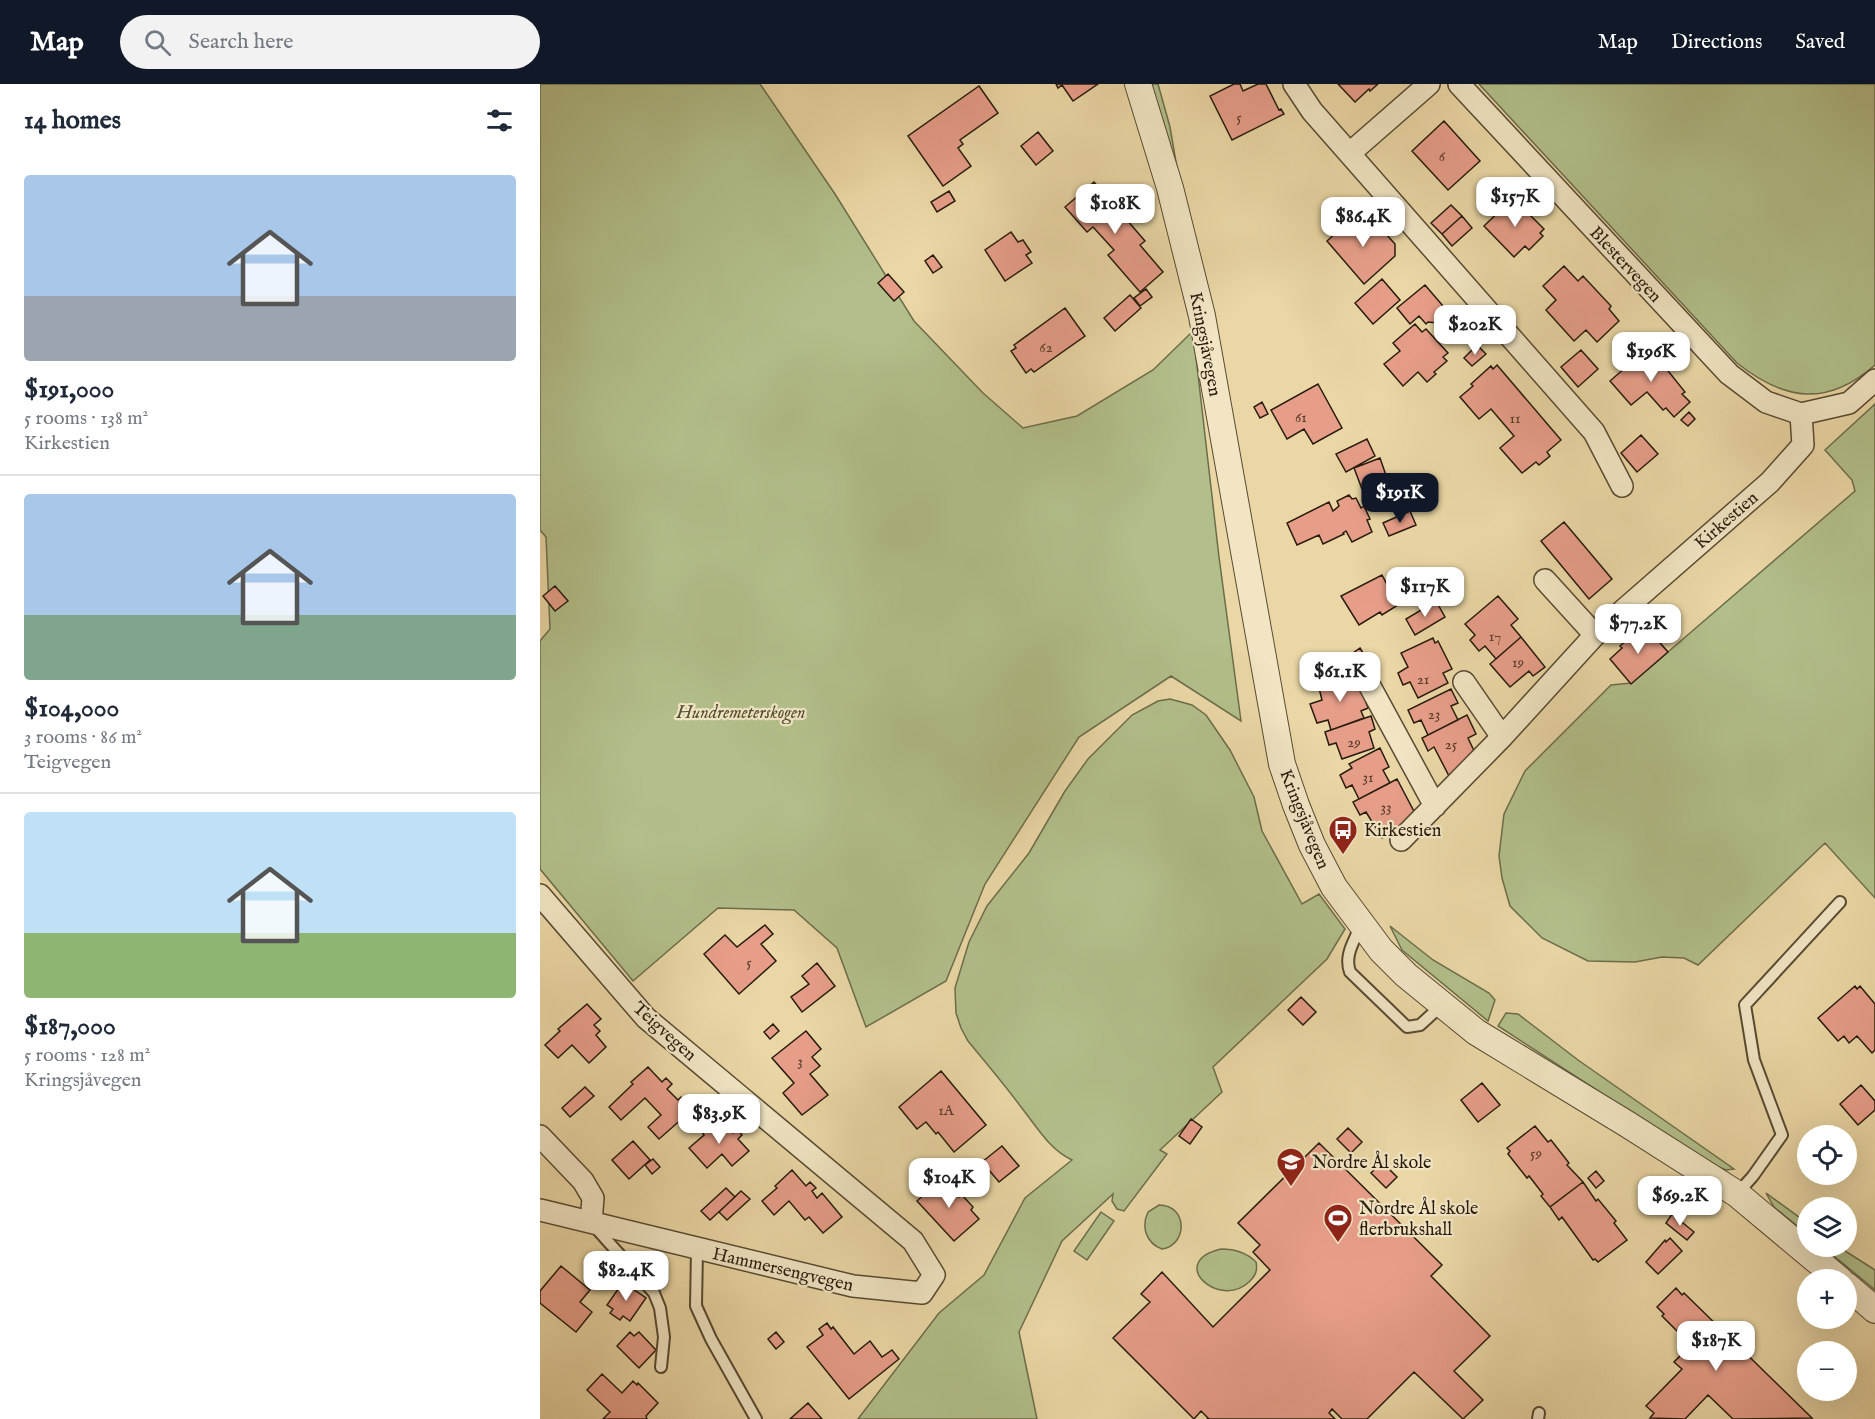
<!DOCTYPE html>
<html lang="en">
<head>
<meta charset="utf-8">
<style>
	body { margin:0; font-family:"IM FELL English",serif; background:#f2f2f3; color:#1f2937; height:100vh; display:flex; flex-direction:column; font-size:22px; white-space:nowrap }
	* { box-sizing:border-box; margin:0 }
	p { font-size:20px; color:#747a83 }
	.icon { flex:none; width:33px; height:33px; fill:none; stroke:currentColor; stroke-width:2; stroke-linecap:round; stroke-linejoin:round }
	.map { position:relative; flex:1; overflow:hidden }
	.details { display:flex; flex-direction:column; background:#fff; width:540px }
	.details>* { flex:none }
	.fabs { position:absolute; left:1257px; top:1041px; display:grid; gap:12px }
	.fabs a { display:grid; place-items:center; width:60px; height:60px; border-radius:50%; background:#fff; box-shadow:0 6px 24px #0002; font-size:30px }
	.price { position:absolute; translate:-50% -51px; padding:0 14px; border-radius:12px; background:#fff; color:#222; font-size:20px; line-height:39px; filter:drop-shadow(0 2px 3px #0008) }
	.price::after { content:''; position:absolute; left:50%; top:36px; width:18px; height:14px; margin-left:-9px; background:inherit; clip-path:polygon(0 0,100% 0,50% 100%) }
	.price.on { background:#111827; color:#fff }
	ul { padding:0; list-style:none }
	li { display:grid; align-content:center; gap:12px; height:318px; padding:0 24px }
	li+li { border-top:2px solid #e0e1e3 }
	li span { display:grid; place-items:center; height:186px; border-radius:6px; color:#555 }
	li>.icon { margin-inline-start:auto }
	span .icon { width:108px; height:108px; fill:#fffc; stroke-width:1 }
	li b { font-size:26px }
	h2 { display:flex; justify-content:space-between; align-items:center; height:72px; padding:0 24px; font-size:26px }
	header { display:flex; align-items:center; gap:36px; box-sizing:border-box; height:84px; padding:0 30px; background:#111827; color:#fff }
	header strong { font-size:28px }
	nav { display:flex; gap:33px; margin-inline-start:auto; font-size:21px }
	.search { width:420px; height:54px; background:#f2f2f3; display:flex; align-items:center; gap:15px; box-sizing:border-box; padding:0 21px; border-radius:33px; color:#747a83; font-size:22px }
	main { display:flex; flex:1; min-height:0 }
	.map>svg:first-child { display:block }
	.green { fill:#b2bf8a; stroke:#6c6d4c; stroke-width:1.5 }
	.building { fill:#e79e89; stroke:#271b0d; stroke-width:1.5 }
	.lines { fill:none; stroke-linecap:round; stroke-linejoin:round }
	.service-casing { stroke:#584a33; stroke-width:14 }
	.minor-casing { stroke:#584a33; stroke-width:24 }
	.tertiary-casing { stroke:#584a33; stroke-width:28 }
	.service { stroke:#f1e5c4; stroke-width:10 }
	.minor { stroke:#f1e5c4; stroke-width:21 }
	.tertiary { stroke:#f1e5c4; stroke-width:26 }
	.labels { text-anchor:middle; stroke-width:4.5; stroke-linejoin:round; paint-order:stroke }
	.number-label { font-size:15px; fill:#573c2c }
	.street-label { font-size:18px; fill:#271b0d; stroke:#f1e5c4 }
	.park-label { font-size:18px; font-style:italic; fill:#514c32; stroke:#f1e5c4 }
	.poi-label { font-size:18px; fill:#271b0d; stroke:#f1e5c4; text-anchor:start }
</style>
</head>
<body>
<header>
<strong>Map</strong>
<div class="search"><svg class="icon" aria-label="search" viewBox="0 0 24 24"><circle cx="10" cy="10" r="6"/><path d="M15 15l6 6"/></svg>Search here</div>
<nav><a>Map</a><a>Directions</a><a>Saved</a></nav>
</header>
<main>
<section class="details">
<h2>14 homes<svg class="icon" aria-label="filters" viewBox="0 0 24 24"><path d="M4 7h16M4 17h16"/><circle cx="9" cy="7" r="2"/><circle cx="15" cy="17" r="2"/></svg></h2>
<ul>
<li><span style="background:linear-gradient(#a9c7e8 65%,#9aa5b1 0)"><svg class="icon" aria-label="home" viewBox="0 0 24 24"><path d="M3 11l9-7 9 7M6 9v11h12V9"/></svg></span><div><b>$191,000</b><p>5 rooms · 138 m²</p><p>Kirkestien</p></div></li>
<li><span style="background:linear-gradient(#a9c7e8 65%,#7fa58c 0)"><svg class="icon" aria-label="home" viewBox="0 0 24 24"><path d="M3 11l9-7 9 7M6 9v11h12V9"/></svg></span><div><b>$104,000</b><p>3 rooms · 86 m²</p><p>Teigvegen</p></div></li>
<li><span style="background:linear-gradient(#bfe0f5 65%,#8fb573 0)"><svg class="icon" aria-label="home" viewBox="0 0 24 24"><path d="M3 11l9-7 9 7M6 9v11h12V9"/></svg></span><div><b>$187,000</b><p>5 rooms · 128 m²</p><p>Kringsjåvegen</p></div></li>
</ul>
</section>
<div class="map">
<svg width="1335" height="1335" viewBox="0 0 1335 1335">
	<rect width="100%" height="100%" fill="#ead7a5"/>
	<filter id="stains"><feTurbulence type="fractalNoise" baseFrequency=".00333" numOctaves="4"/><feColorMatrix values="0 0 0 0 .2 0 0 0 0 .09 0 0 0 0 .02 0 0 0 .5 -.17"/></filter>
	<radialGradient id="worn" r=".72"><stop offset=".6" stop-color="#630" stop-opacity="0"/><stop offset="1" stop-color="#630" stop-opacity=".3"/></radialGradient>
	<path class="green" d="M 0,0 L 220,0 L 295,110 L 374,237 L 443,309 L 483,344 L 537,332 L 613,286 L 653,247 L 679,473 L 701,637 L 631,592 L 539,653 L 445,800 L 406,897 L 326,943 L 297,864 L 254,826 L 178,824 L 93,897 L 0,785 L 0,557 L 10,545 L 6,453 L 0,446 Z
		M 611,0 L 618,0 L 630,43 L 637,84 Z
		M 939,0 L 1335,0 L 1335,281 C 1287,323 1245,317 1197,279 Z
		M 1335,320 L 1335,814 L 1285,759 L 1158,881 L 1144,874 L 1122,873 L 1095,878 L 1048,877 L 1002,854 L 970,822 L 962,794 L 959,772 L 964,730 L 985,687 L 1071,601 L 1091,599 L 1114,580 L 1315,407 L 1312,396 L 1285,366 Z
		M 630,615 L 652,621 L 666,631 L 690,666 L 714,713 L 722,747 L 762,820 L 779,810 L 805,845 L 787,875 L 673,983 L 682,1008 L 620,1066 L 627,1070 L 584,1127 L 577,1125 L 572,1117 L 573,1110 L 522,1157 L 479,1248 L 497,1335 L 318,1335 L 399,1229 L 444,1191 L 485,1114 L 532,1076 C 509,1065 497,1043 481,1023 C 464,1000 446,979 428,957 L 421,944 L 416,929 L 415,904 L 429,858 L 447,822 L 489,769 L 525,707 L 548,675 L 592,631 L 618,617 Z
		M 850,842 L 893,876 L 949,909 L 955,916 L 948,937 L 862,866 Z
		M 966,929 L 978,930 L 1038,976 L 1194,1085 L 1186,1086 L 1171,1080 L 958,942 Z
		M 1226,1109 L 1267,1139 L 1267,1150 L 1234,1123 Z
		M 619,1121 C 648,1121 648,1161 622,1165 C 606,1159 601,1143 608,1128 Z
		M 561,1128 L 574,1137 L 547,1176 L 534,1167 Z
		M 1283,1163 L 1299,1163 L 1335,1186 L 1335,1206 Z
		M 681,1165 C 694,1165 707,1169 716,1178 C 718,1187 715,1192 709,1198 C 679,1226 626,1178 681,1165 Z"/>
	<path class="building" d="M 516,0 L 558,0 L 533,17 L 522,1 L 518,4 Z
		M 694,0 L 700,0 L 703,7 L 718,0 L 726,0 L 739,26 L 741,25 L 744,30 L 692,56 L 670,12 Z
		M 798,0 L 838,0 L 830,7 L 829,5 L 815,18 Z
		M 439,2 L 458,29 L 420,56 L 423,60 L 418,64 L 431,82 L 403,102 L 368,52 Z
		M 904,37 L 940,77 L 908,106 L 872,67 Z
		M 498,48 L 513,67 L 496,81 L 481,62 Z
		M 554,98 L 605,157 L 600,161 L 623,188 L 600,208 L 568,171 L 574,166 L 553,143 L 547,148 L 525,123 Z
		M 409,107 L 415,117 L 397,128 L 391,118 Z
		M 973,114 L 1004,145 L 1000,149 L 1003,152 L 989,166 L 985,162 L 974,173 L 944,142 Z
		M 911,121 L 922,132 L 902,150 L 891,139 Z
		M 817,130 L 831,145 L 837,140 L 855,160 L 855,172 L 824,200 L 787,157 Z
		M 922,132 L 932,144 L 912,162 L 902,150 Z
		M 471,148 L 478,158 L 483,156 L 491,168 L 486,171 L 492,179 L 465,197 L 445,166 Z
		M 393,171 L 402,183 L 393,189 L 385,177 Z
		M 1024,182 L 1038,197 L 1043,192 L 1071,222 L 1069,225 L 1079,237 L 1057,258 L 1046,246 L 1034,257 L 1006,226 L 1016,216 L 1003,202 Z
		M 348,190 L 364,208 L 354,217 L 338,199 Z
		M 842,195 L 860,216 L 833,240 L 815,219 Z
		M 885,201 L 909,229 L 898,239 L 888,238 L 886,240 L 879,232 L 870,240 L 857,224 Z
		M 606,205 L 612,213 L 600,222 L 594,214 Z
		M 590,211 L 601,224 L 575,247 L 564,234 Z
		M 525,224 L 545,252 L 494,288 L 491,285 L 486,289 L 471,267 L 476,264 L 474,261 Z
		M 875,240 L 882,248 L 886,245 L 908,269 L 903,273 L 907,277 L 894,288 L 896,290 L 887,298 L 878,288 L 863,302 L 844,280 L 860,267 L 853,259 Z
		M 937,261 L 946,270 L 932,282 L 924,274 Z
		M 1109,263 L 1145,308 L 1142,310 L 1150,318 L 1134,333 L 1126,324 L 1123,326 L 1107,308 L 1091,321 L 1070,297 Z
		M 1041,266 L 1058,285 L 1038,303 L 1021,283 Z
		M 957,281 L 1021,356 L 1007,368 L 1010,372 L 999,381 L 996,378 L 982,389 L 960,364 L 974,352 L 951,325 L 939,335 L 920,313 L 933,302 L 931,300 L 951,282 L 953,285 Z
		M 778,300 L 802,344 L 773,360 L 764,345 L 747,355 L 731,326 Z
		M 722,318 L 728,330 L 720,334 L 714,323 Z
		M 1149,328 L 1155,335 L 1148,342 L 1141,336 Z
		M 1101,351 L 1118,370 L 1097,388 L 1081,369 Z
		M 827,355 L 835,372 L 806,388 L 796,370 Z
		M 840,374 L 848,397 L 822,405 L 814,384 Z
		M 809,411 L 812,415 L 816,414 L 821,424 L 824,422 L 830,435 L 827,436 L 832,448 L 812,458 L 806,447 L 803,449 L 804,450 L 783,460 L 779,451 L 757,461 L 747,439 L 789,418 L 793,427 L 799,422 L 797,417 Z
		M 870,427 L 876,441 L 849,452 L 843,439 Z
		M 1024,438 L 1072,495 L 1049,515 L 1001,457 Z
		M 842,491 L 858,521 L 842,531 L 840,528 L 819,541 L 801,512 Z
		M 15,502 L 28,517 L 15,527 L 3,512 Z
		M 958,512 L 978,535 L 971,541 L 981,553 L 956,575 L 945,562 L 939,567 L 930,556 L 935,551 L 925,540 Z
		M 896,517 L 905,533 L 875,551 L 866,535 Z
		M 1106,543 L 1128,568 L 1091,600 L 1070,575 L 1082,564 L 1080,562 L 1098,546 L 1100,549 Z
		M 981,553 L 1005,583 L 993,592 L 989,587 L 970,603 L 950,580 Z
		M 893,554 L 895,559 L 898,557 L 912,585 L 903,589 L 908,599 L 878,614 L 870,598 L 863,601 L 858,589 L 868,583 L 861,569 Z
		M 820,564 L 826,574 L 819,579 L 813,569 Z
		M 816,591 L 828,624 L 821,627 L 824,634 L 791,646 L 788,636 L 777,639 L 770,620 L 782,616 L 779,604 Z
		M 911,605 L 918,619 L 911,622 L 918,636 L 888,651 L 881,636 L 874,639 L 868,626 Z
		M 927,631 L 936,650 L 928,654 L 937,673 L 924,684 L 909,692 L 894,663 L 888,667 L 882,654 Z
		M 831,632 L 835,645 L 829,648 L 834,664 L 802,675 L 796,659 L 789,661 L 785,648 Z
		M 840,664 L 849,683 L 843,686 L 850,699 L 819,715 L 812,701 L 806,704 L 800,691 L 812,684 L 809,680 Z
		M 857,695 L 878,735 L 842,754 L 826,728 L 820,731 L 813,718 Z
		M 225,841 L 233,850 L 221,860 L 236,877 L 199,910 L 164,870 L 185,851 L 197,863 Z
		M 277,879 L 295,902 L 262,928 L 251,913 L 269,900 L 262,892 Z
		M 1315,902 L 1317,905 L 1320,902 L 1335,920 L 1335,966 L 1332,969 L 1317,952 L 1309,959 L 1304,952 L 1298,957 L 1278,934 Z
		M 761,913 L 776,928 L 763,941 L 748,926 Z
		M 47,920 L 61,935 L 54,941 L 60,947 L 56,951 L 66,963 L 49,979 L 32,961 L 18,974 L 5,961 L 20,947 L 18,945 Z
		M 233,940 L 239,947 L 230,955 L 224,948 Z
		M 266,947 L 281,965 L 272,973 L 280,982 L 270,990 L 288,1011 L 262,1031 L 243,1009 L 254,999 L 232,974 Z
		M 108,983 L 122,998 L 126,994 L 132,1000 L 127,1005 L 138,1016 L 141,1013 L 152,1026 L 119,1055 L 108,1043 L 121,1031 L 105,1014 L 81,1036 L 69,1023 L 93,1000 L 91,998 Z
		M 401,987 L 446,1041 L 414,1068 L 398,1048 L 396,1050 L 386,1038 L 377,1045 L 359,1023 Z
		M 942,999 L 960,1021 L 938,1038 L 921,1016 Z
		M 1321,1001 L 1335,1017 L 1335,1026 L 1318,1041 L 1300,1020 Z
		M 45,1003 L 54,1012 L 30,1033 L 22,1024 Z
		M 178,1033 L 193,1049 L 197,1045 L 202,1051 L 198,1055 L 209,1067 L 192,1082 L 182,1070 L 167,1084 L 149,1064 L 164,1051 L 162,1048 Z
		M 651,1035 L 662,1043 L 650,1060 L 639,1052 Z
		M 995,1042 L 1008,1058 L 1011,1056 L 1029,1079 L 1027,1081 L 1043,1098 L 1010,1123 L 1001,1112 L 1003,1110 L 989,1092 L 987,1094 L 968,1070 L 970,1067 L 967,1064 Z
		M 808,1044 L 822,1058 L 811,1069 L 797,1055 Z
		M 93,1057 L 110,1076 L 89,1095 L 72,1076 Z
		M 779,1059 L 902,1181 L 891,1192 L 950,1252 L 914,1287 L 943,1316 L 923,1335 L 874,1288 L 827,1335 L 802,1335 L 792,1325 L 789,1329 L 795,1335 L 667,1335 L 668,1334 L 661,1327 L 654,1335 L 573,1254 L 610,1218 L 601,1210 L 622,1188 L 673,1243 L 730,1186 L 713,1168 L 720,1161 L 698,1139 Z
		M 462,1062 L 479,1082 L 459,1098 L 442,1078 Z
		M 113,1075 L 120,1083 L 112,1090 L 105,1081 Z
		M 842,1078 L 857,1093 L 846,1104 L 831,1089 Z
		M 252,1086 L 266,1102 L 270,1098 L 276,1104 L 272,1107 L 277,1114 L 282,1109 L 302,1133 L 283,1149 L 269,1133 L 265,1136 L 249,1117 L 234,1131 L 222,1117 L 237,1104 L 235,1102 Z
		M 1056,1087 L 1064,1097 L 1056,1104 L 1048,1094 Z
		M 402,1094 L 419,1113 L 422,1111 L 433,1123 L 431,1126 L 439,1135 L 414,1157 L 377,1117 Z
		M 1043,1098 L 1056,1117 L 1058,1115 L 1076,1137 L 1074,1139 L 1087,1156 L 1058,1178 L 1055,1175 L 1053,1176 L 1022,1133 L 1019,1136 L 1010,1123 Z
		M 186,1104 L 195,1113 L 170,1136 L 161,1127 Z
		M 201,1107 L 210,1115 L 187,1136 L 179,1128 Z
		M 1132,1130 L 1154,1148 L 1147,1156 L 1126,1139 Z
		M 1130,1154 L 1142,1167 L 1118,1190 L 1106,1178 L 1125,1156 L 1126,1158 Z
		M 21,1182 L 50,1206 L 40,1218 L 52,1228 L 36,1248 L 0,1219 L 0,1207 Z
		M 83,1198 L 106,1214 L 90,1237 L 83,1232 L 80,1236 L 70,1229 L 73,1225 L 67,1221 Z
		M 1136,1204 L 1142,1211 L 1144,1209 L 1272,1334 L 1193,1335 L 1168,1311 L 1145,1335 L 1110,1334 L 1114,1329 L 1106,1322 L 1142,1285 L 1134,1278 L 1148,1264 L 1143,1259 L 1146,1256 L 1122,1232 L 1124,1230 L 1117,1223 Z
		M 287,1239 L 291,1245 L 293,1243 L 314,1270 L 330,1257 L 342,1273 L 352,1266 L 359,1275 L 309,1315 L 267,1263 L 283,1251 L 279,1245 Z
		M 90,1248 L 94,1252 L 99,1248 L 116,1266 L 99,1284 L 77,1262 Z
		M 236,1248 L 244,1258 L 236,1265 L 228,1255 Z
		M 62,1290 L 82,1309 L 93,1297 L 97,1301 L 98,1299 L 118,1319 L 106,1332 L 107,1335 L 63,1335 L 70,1328 L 47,1306 Z
		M 268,1319 L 282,1335 L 250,1335 Z"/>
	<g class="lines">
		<g class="service-casing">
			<path id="service" d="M 821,841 C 814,858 804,871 810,888 L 867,943 L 880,941 L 902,921
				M 1197,1110 L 1213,1092 L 1242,1051 L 1214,976 L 1205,921 L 1300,818
				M 55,1143 L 114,1209 L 120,1224 L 124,1253 L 121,1283
				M 157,1166 L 156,1222 L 171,1255 L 216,1335
				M 998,1335 L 999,1329"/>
		</g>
		<g class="minor-casing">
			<path id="minor" d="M 754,0 L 772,27 L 1054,348 L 1082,402
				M 919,0 L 1189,290 L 1226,318 L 1261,330 L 1309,319 L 1335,296
				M 810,69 L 889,0
				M 1005,496 L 1055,551
				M 826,595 L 895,722
				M 924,598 L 962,653
				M 861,756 L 962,653 L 1055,551 L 1230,398 L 1263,361 L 1261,330
				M 0,811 L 106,934 L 373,1157 L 394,1191 L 382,1209 L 313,1202 L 0,1126
				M 0,1052 L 43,1097 L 53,1114 L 51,1138"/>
		</g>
		<g class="tertiary-casing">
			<path id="tertiary" d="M 598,0 L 630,104 L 662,232 L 742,680 L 756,721 L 772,761 L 794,803 L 841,866 L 866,891 L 936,948 L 1087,1040 L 1197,1110 L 1300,1196
				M 1306,1201 L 1335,1226"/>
		</g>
		<use href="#service" class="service"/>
		<use href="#minor" class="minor"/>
		<use href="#tertiary" class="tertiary"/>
	</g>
	<defs>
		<g id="bus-pin" transform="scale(1.5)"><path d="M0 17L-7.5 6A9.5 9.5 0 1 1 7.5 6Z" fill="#8f2418" stroke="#f1e5c4"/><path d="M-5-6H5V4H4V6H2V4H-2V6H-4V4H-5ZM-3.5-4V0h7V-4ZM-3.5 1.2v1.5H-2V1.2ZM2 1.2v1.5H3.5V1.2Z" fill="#fff"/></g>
		<g id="school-pin" transform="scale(1.5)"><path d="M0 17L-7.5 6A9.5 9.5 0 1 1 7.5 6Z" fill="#8f2418" stroke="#f1e5c4"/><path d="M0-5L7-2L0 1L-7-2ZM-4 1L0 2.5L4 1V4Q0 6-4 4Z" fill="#fff"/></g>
		<g id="stadium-pin" transform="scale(1.5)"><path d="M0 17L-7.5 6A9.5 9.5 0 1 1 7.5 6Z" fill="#8f2418" stroke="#f1e5c4"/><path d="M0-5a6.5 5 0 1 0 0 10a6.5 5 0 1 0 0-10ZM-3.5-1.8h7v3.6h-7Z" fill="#fff"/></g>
	</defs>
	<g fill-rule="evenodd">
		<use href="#bus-pin" x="803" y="746"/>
		<use href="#school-pin" x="751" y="1078"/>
		<use href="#stadium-pin" x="798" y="1134"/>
	</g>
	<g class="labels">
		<g class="number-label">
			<text x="699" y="38">5</text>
			<text x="902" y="77">6</text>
			<text x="506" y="268">62</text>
			<text x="761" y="338">61</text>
			<text x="975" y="339">11</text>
			<text x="955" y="557">17</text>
			<text x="978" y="583">19</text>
			<text x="883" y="600">21</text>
			<text x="894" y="635">23</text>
			<text x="814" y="663">29</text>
			<text x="911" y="665">25</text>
			<text x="828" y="698">31</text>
			<text x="846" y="728">33</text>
			<text x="209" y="883">5</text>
			<text x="260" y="982">3</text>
			<text x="406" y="1031">1A</text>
			<text x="996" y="1074">59</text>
		</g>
		<g class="street-label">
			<text transform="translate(1086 180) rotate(47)" y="6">Blestervegen</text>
			<text transform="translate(666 260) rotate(79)" y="6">Kringsjåvegen</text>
			<text transform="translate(1186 436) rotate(-41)" y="6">Kirkestien</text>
			<text transform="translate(765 735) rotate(68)" y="6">Kringsjåvegen</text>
			<text transform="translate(125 947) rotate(42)" y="6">Teigvegen</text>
			<text transform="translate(243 1185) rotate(13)" y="6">Hammersengvegen</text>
		</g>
		<g class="park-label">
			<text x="201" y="634">Hundremeterskogen</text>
		</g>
		<g class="poi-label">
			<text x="824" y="752">Kirkestien</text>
			<text x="772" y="1084">Nordre Ål skole</text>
			<text x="819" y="1130">Nordre Ål skole<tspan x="819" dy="21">flerbrukshall</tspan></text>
		</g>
	</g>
	<rect width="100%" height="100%" filter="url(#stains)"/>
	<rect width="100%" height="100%" fill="url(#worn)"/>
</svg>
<div class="fabs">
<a><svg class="icon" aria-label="locate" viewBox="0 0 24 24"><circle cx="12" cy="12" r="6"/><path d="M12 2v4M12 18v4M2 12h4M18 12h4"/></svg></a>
<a><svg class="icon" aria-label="layers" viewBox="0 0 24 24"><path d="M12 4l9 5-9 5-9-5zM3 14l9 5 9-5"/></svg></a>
<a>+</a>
<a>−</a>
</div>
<b class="price" style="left:975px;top:144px">$157K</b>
<b class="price" style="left:575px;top:151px">$108K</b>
<b class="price" style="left:823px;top:164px">$86.4K</b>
<b class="price" style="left:935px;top:272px">$202K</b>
<b class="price" style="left:1111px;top:299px">$196K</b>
<b class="price on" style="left:860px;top:440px">$191K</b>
<b class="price" style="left:885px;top:534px">$117K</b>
<b class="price" style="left:1098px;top:571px">$77.2K</b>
<b class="price" style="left:800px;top:619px">$61.1K</b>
<b class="price" style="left:179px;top:1061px">$83.9K</b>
<b class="price" style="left:409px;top:1125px">$104K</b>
<b class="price" style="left:1140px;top:1143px">$69.2K</b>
<b class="price" style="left:86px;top:1218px">$82.4K</b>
<b class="price" style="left:1176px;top:1288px">$187K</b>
</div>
</main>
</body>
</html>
